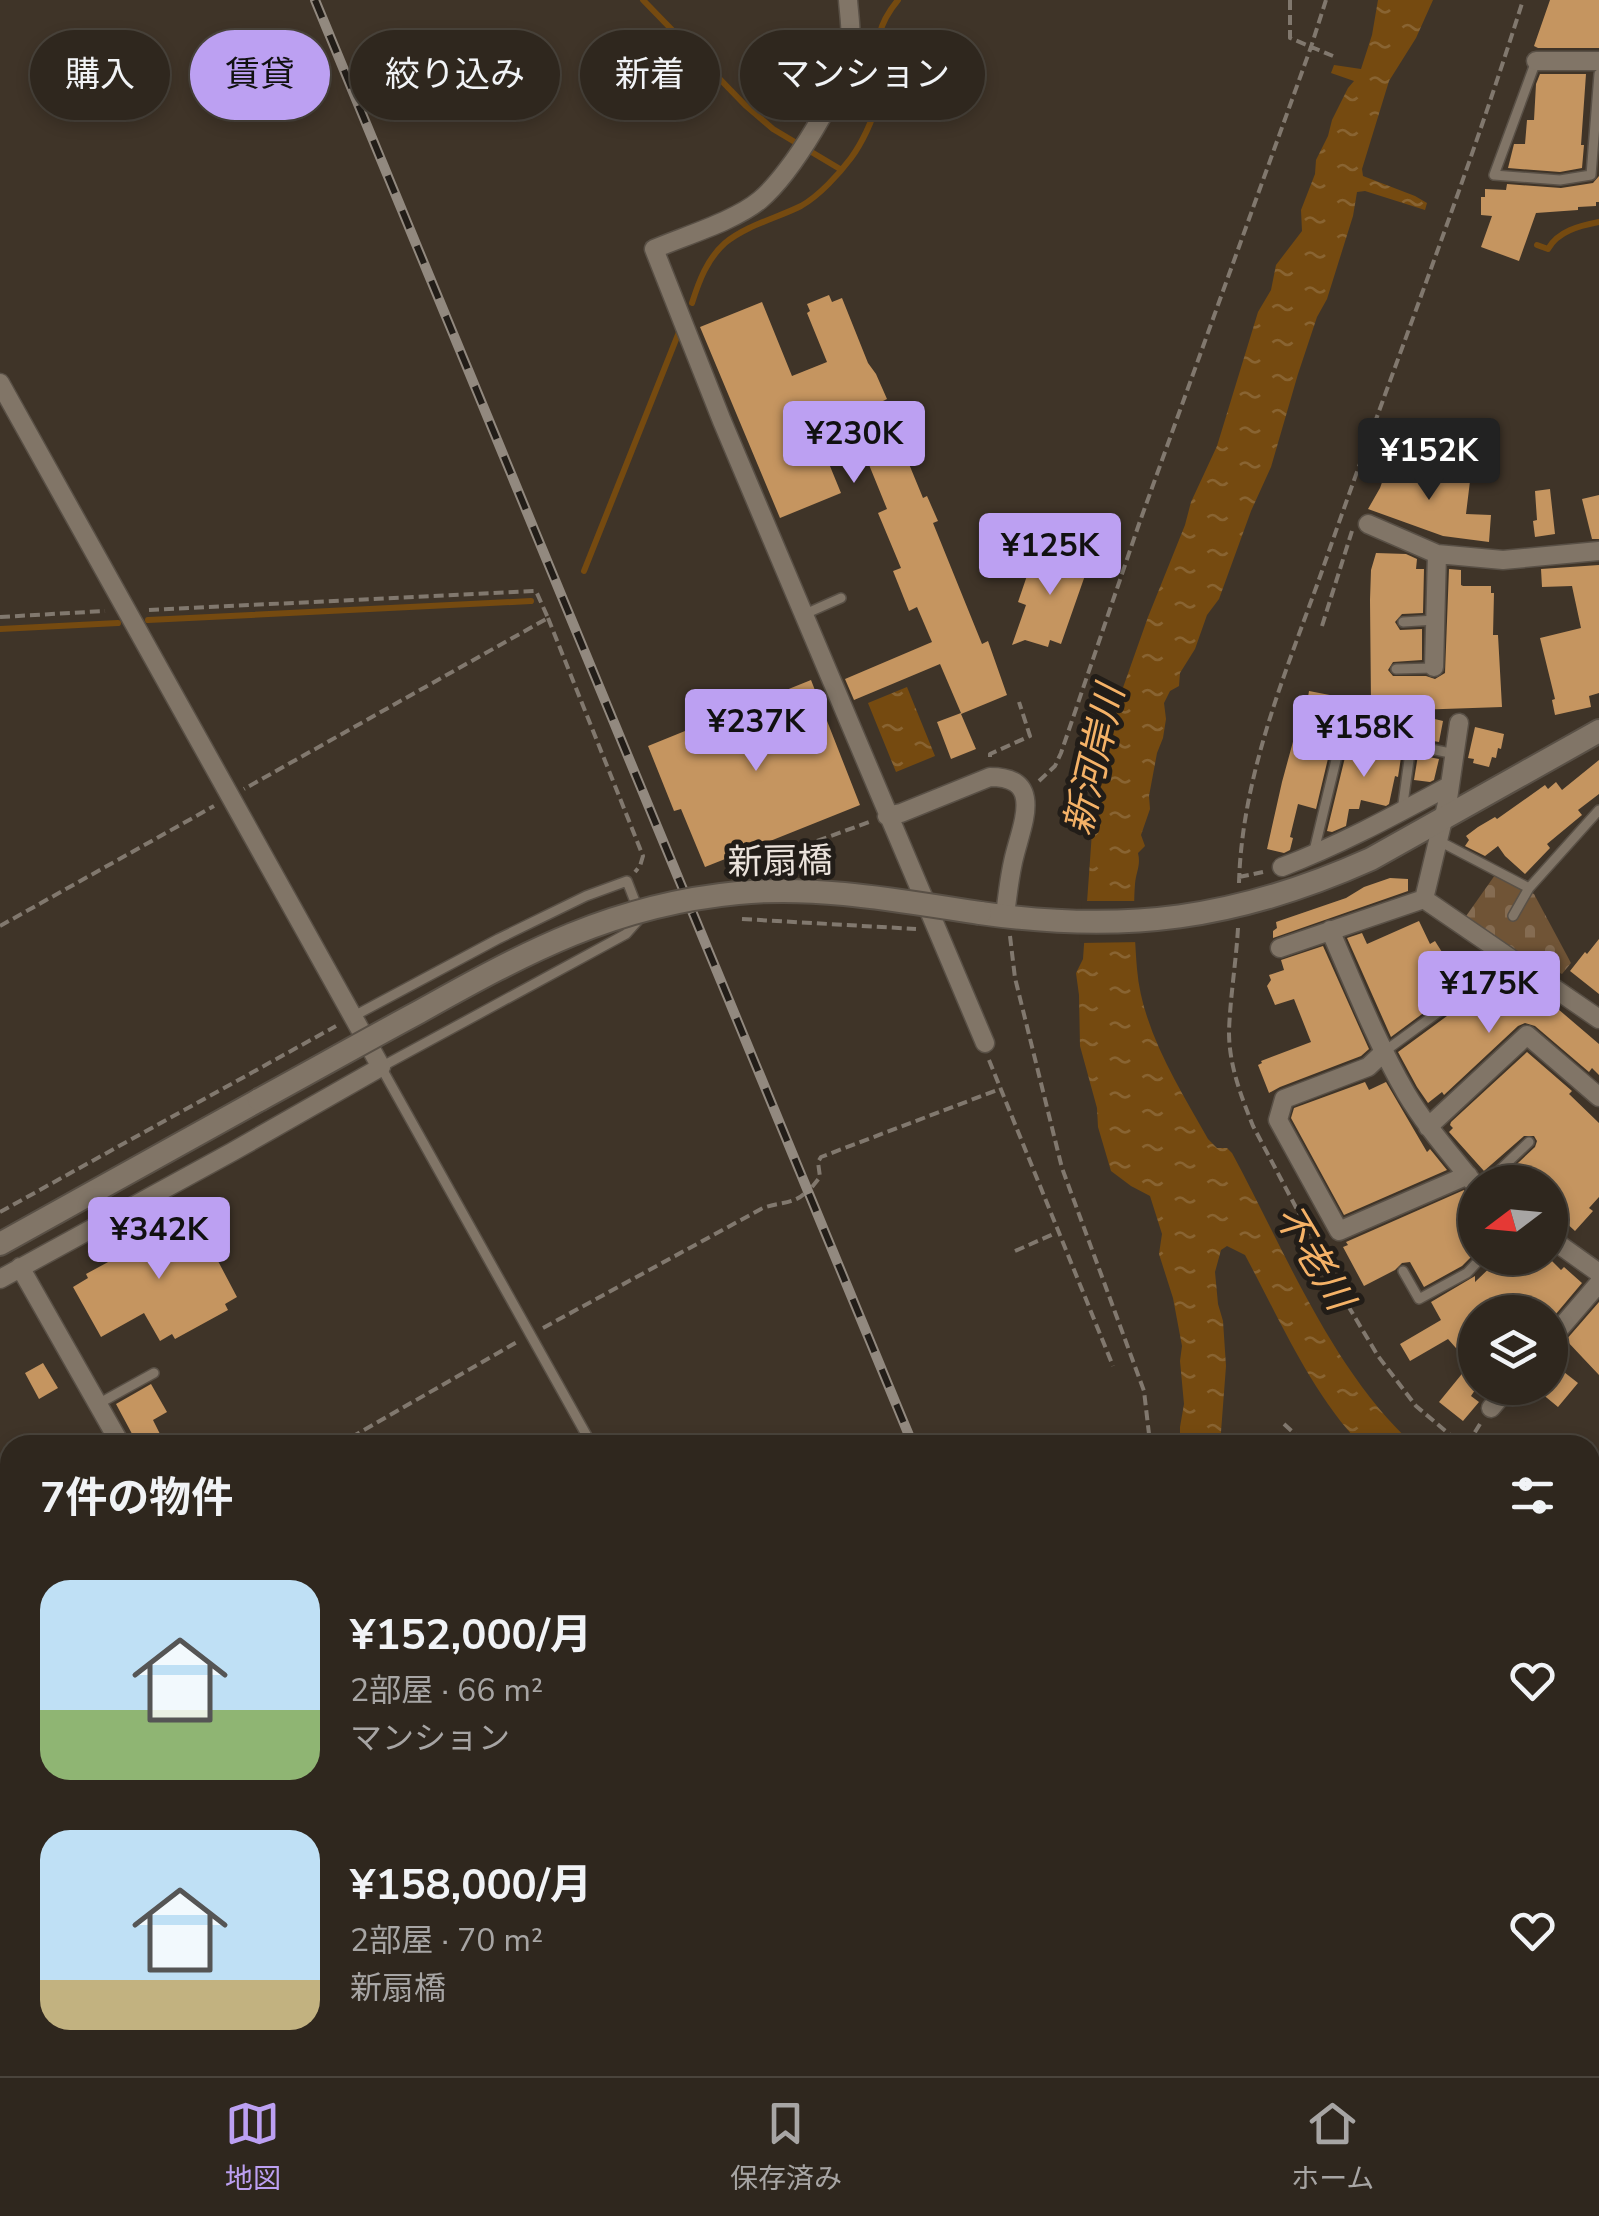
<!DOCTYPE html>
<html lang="ja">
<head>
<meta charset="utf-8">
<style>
	body { margin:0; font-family:"Nunito Sans","Noto Sans JP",sans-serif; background:#372f27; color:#f1f3f6; height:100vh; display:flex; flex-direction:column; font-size:38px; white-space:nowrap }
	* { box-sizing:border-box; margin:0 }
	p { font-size:32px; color:#a7a5a4 }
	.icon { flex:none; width:55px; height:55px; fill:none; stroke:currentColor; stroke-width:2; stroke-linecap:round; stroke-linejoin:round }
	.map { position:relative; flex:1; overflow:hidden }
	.panel { position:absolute; left:0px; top:1435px; width:1600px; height:642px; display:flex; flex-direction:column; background:#2f271e; border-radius:30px 30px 0 0; box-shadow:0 5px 15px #0003,0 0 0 2px #4a443c }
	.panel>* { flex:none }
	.top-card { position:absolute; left:30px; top:30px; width:1000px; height:90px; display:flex; gap:20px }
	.needle { width:65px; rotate:254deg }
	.tools { position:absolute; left:1458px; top:1165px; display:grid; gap:20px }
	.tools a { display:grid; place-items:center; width:110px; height:110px; border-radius:50%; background:#2f271e; box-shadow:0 5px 15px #0003,0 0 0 2px #4a443c; font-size:50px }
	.price { position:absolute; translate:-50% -85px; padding:0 22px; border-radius:10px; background:#bca0f2; color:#111; font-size:32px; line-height:65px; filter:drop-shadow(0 2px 5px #0008) }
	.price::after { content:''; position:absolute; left:50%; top:60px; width:30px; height:22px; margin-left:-15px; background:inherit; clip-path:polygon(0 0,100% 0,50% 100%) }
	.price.active { background:#222; color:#fff }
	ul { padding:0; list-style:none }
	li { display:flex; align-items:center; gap:30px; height:250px; padding:0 40px }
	li span { display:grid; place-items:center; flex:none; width:280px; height:200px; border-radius:30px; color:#555 }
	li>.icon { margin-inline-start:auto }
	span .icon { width:120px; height:120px; fill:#fffc; stroke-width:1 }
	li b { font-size:42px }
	h2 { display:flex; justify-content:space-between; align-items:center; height:120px; padding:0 40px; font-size:42px }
	.pill { padding:0 35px; border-radius:45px; background:#2f271e; box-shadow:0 5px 15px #0003,0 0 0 2px #4a443c; font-size:35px; line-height:90px }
	.pill.active { background:#bca0f2; color:#111 }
	.tabs { display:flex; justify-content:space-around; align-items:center; height:140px; border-top:2px solid #4a443c; background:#2f271e; font-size:28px; color:#a7a5a4 }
	.tabs a { display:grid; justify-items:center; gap:5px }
	.tabs .active { color:#bca0f2 }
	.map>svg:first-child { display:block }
	.cemetery { fill:url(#cemetery-stones) }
	.water { fill:url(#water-ripples) }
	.pier { fill:#3f3428 }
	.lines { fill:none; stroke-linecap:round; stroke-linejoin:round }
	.stream { stroke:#754a10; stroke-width:6 }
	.building { fill:#c59560 }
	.service-casing { stroke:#595046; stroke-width:12 }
	.minor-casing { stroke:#595046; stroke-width:21 }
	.tertiary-casing { stroke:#595046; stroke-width:26 }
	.path { stroke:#81786e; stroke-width:4; stroke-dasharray:10 5; stroke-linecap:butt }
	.service { stroke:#817567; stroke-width:9 }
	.minor { stroke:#817567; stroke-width:18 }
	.tertiary { stroke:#817567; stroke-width:22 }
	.rail-casing { stroke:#92897f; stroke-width:10 }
	.rail { stroke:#221d18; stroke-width:6; stroke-dasharray:19; stroke-linecap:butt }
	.tertiary-bridge-casing { stroke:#595046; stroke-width:26; stroke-linecap:butt }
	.tertiary-bridge { stroke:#817567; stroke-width:22 }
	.labels { text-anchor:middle; stroke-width:10; stroke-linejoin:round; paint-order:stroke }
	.street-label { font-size:35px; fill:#ebe3dc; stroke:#221d18 }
	.water-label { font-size:38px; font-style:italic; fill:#f5b267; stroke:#221d18 }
</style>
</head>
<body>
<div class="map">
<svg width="1599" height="2076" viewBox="0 0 1599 2076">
	<defs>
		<pattern id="cemetery-stones" width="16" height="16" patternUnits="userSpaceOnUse" patternTransform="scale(2.5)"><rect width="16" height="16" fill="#705436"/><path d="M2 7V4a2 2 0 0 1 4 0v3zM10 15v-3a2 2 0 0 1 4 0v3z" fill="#856c52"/></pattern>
		<pattern id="water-ripples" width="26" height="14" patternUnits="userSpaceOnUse" patternTransform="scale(2.5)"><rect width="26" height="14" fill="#754a10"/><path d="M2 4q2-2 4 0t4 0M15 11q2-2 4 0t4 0" fill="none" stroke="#896432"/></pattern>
	</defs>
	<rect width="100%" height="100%" fill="#3f3428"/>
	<path class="cemetery" d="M 1495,875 L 1534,894 L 1571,963 L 1562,974 L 1506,947 L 1464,919 Z"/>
	<path class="water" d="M 1378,0 L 1433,0 L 1416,38 L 1389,81 L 1362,169 L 1363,176 L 1415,196 L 1427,203 L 1425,210 L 1365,191 L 1357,192 L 1353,216 L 1327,299 L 1317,317 L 1298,374 L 1271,467 L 1251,511 L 1219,599 L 1207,615 L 1195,649 L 1180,673 L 1179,686 L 1170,691 L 1164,703 L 1166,719 L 1163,738 L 1157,753 L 1149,796 L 1150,809 L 1141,835 L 1145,846 L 1138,853 C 1141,865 1136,872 1135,884 C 1133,908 1135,944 1137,969 C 1142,1030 1179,1087 1208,1139 L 1217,1148 L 1227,1148 L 1232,1153 C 1284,1249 1332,1371 1414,1445 L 1361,1445 C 1310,1391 1280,1320 1245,1255 L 1227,1246 L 1221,1250 L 1215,1272 L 1218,1304 L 1223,1321 L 1226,1366 L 1220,1445 L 1180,1445 L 1180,1427 L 1184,1404 L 1180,1361 L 1182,1346 L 1173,1298 L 1159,1254 L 1162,1234 L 1150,1196 L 1131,1186 L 1111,1171 L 1098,1127 L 1097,1108 L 1080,1046 L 1079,995 L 1076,973 L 1083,959 L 1092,832 L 1107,748 L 1120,696 L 1148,617 L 1185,525 L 1191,502 L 1217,446 L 1258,312 L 1271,290 L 1276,265 L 1302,231 L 1301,210 L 1315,174 L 1316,160 L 1328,136 L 1332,120 L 1348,88 L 1354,81 L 1331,73 L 1334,65 L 1361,69 L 1372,35 Z
		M 907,687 L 935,756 L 896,772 L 868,703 Z
		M 525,2068 L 648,2068 L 619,2076 L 496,2076 Z"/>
	<path class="pier" d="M 1082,901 L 1141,901 L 1141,942 L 1079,943 Z"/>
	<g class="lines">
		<path class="stream" d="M 643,0 L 745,105 L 773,129 L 840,169
			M 1537,245 L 1548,249 C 1558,231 1579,226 1599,222
			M 692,303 C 699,281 707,259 725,243 C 747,225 777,218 801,206 C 819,196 839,174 851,158 C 862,143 873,120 877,102 C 886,59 864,41 898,0
			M 584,571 L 679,332
			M 148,620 L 531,601
			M 0,629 L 118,623"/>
	</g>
	<path class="building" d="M 1550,0 L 1599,0 L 1599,48 L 1538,48 L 1534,46 Z
		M 1540,74 L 1586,74 L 1581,145 L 1584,145 L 1582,168 L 1560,172 L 1508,168 L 1514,144 L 1525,144 L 1527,120 L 1534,120 L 1536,84 Z
		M 1599,176 L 1599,202 L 1596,202 L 1596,206 L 1578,207 L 1578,210 L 1536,213 L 1519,261 L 1481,247 L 1492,216 L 1481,215 L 1481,197 L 1485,197 L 1485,189 L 1506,190 L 1507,184 L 1561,188 L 1593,183 Z
		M 829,295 L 832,302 L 842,298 L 868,363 L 876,374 L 887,399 L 883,401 L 923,498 L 927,496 L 938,521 L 933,523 L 982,644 L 988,641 L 1007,695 L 961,714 L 976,749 L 951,759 L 937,722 L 961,713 L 940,664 L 854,700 L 845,679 L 932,642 L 917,607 L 909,611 L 893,571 L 901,568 L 878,513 L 887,509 L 850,418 L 816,432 L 841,493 L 780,518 L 700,327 L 762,302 L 792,376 L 827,362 L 807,313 L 810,311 L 807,304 Z
		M 1391,457 L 1412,464 L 1410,468 L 1442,478 L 1470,481 L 1466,514 L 1491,515 L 1489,542 L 1443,536 L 1368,509 L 1380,488 Z
		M 1550,489 L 1555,534 L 1535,537 L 1533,521 L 1537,520 L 1535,491 Z
		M 1599,495 L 1599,539 L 1592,539 L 1582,499 Z
		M 1046,549 L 1089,564 L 1061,644 L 1050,640 L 1048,647 L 1025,640 L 1012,645 L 1026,605 L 1018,602 L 1031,564 L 1040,567 Z
		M 1376,553 L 1406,554 L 1417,559 L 1416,569 L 1424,569 L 1423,613 L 1402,614 L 1395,622 L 1400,630 L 1422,629 L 1422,660 L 1393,662 L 1388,670 L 1393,676 L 1426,676 L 1435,679 L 1445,673 L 1449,569 L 1461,570 L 1461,585 L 1463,586 L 1491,586 L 1491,593 L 1494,593 L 1493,635 L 1498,635 L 1502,707 L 1414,710 L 1414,714 L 1443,721 L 1439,742 L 1340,724 L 1335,729 L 1316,809 L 1298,804 L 1290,837 L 1293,838 L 1290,850 L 1284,853 L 1267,849 L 1282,782 L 1294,738 L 1297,739 L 1303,715 L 1305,715 L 1309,691 L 1371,703 L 1370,600 L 1371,570 Z
		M 1599,565 L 1599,693 L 1589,696 L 1591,707 L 1555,715 L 1552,700 L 1555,699 L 1540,638 L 1581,628 L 1572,586 L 1542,587 L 1541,569 Z
		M 811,680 L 860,805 L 705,867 L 681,809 L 674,811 L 648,746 Z
		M 1475,727 L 1504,734 L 1501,749 L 1498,748 L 1496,758 L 1492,757 L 1489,767 L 1473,763 L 1474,759 L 1468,758 Z
		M 1349,741 L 1402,751 L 1398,777 L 1395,776 L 1389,804 L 1386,806 L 1361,800 L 1359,809 L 1349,809 L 1346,826 L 1332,832 L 1327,831 Z
		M 1418,755 L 1439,759 L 1434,780 L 1430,782 L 1414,780 Z
		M 1599,760 L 1599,794 L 1578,810 L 1582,815 L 1547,844 L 1550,848 L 1525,874 L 1505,856 L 1498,846 L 1485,856 L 1465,846 L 1469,840 L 1466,836 L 1478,827 L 1495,817 L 1497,819 L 1545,785 L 1548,789 L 1556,782 L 1562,790 Z
		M 1390,878 L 1408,879 L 1408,891 L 1273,938 L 1273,931 L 1277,928 L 1276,922 L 1346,898 L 1364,887 Z
		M 1419,921 L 1430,944 L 1435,941 L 1447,960 L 1451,956 L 1455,961 L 1469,951 L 1476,962 L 1480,955 L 1487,966 L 1391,1037 L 1347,938 L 1362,933 L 1367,944 Z
		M 1599,939 L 1599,994 L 1570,971 L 1585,952 L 1587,954 Z
		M 1323,946 L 1369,1049 L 1361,1056 L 1280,1087 L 1269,1093 L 1258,1065 L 1262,1063 L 1261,1061 L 1311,1042 L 1294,999 L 1275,1005 L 1267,986 L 1271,980 L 1269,975 L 1284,970 L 1281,960 Z
		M 1509,976 L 1525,984 L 1531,993 L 1555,1012 L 1558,1009 L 1599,1044 L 1599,1075 L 1592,1068 L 1589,1072 L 1535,1026 L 1525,1023 L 1518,1026 L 1444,1095 L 1442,1092 L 1428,1103 L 1417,1087 L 1398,1052 L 1496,980 L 1498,982 Z
		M 1527,1052 L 1572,1091 L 1569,1094 L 1599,1123 L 1599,1197 L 1589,1208 L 1593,1211 L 1575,1231 L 1550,1208 L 1550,1182 L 1506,1182 L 1502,1178 L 1535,1147 L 1537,1141 L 1534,1136 L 1524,1136 L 1484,1171 L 1449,1132 L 1453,1128 L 1450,1125 L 1451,1122 Z
		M 1365,1082 L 1369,1090 L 1386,1082 L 1427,1152 L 1430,1149 L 1447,1170 L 1344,1215 L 1291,1118 L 1294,1108 Z
		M 1464,1190 L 1475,1212 L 1475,1253 L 1462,1266 L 1424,1287 L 1410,1262 L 1402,1263 L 1395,1270 L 1364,1286 L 1343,1247 L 1348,1245 L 1346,1242 Z
		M 191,1210 L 237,1297 L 225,1304 L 228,1310 L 175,1339 L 172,1334 L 160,1341 L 144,1313 L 101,1337 L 73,1287 L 88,1278 L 86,1274 L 121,1255 L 118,1250 Z
		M 1500,1258 L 1549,1258 L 1561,1270 L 1564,1267 L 1582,1283 L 1550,1321 L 1550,1312 L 1475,1312 L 1475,1390 L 1471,1396 L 1479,1402 L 1463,1421 L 1439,1402 L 1470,1364 L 1448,1339 L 1410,1361 L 1400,1344 L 1441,1320 L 1431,1302 L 1475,1276 L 1475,1282 Z
		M 1599,1302 L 1599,1375 L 1566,1340 Z
		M 1550,1361 L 1578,1383 L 1558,1407 L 1535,1388 L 1550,1388 Z
		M 43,1363 L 58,1388 L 39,1399 L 25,1373 Z
		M 151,1384 L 167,1412 L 153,1420 L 160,1434 L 158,1435 L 162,1445 L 138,1445 L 116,1404 Z"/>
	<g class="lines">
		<g class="service-casing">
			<path id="service" d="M 1536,61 L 1494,175 L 1560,180 L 1591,175 L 1599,74
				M 805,614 L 841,598
				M 1403,622 L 1435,620
				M 1396,669 L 1433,668
				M 1402,811 L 1411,745
				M 1439,841 L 1529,888
				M 1313,855 L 1343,731 L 1455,754
				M 1513,916 L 1529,888 L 1599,810
				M 354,1016 L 498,939 L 586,896 L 627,881 L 641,917 L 626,934 L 381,1067 L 592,1445
				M 1385,1051 L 1510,960
				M 1487,1182 L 1529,1142
				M 1403,1271 L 1419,1299 L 1467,1273 L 1481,1258
				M 98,1404 L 154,1373
				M 1590,1774 L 1599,1786
				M 1126,2068 L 1126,2076
				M 1457,2068 L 1457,2076
				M 1547,2068 L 1549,2076
				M 1277,2076 L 1277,2068
				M 1366,2076 L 1366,2068"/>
		</g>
		<g class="minor-casing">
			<path id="minor" d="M 848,0 C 849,15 852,31 850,47 C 844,88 792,173 760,200 C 735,221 684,236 654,249 L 722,421 L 985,1043
				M 1536,61 L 1599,61
				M 0,383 L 381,1067 L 232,1152 L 0,1279
				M 1368,524 L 1437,554 L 1503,560 L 1599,551
				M 1434,667 L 1437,554
				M 1459,723 L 1448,799 L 1424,899 L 1599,1019
				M 887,816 L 901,813 L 990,777 C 1047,777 1020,828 1013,862 C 1009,880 1007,898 1005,916
				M 1282,867 C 1340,845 1395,815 1449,786
				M 1330,930 C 1354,985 1376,1041 1406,1093 C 1425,1125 1449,1152 1472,1181
				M 1280,948 L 1424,899
				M 1384,1052 L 1368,1067 L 1284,1099 L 1278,1120 L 1339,1231 L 1468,1175
				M 1428,1127 L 1527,1035 L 1599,1097
				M 1550,1238 L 1599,1273
				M 20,1267 L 121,1445
				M 1550,1340 L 1599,1283
				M 1491,1408 L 1508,1388
				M 1590,1842 L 1599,1839
				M 834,2068 L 834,2076
				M 1026,2068 L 1032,2076
				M 1249,2068 L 1252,2076
				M 748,2076 L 768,2068
				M 1573,2076 L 1599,2067"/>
		</g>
		<g class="tertiary-casing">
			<path id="tertiary" d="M 980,913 C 1125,934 1237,919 1371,859 L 1599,731
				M 0,1244 L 259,1100"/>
		</g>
		<path class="path" d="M 1290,0 L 1290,38 L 1333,56
			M 149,610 L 536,591 L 548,618 L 244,789
			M 0,617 L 105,611
			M 548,618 L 643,856 L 640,866 L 635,872
			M 1322,626 L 1352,531
			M 990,757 L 990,754 L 1030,736 L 1019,702
			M 1039,781 L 1055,766 L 1061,753 L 1139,524 L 1311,47 L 1326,0
			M 732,870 L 746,867 L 869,822
			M 1239,877 L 1263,872
			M 1239,883 C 1242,774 1286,672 1322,571 C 1388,380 1463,192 1523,0
			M 742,919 L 916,929
			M 0,926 L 214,806
			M 1238,928 C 1236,963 1230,998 1229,1032 C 1229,1065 1241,1096 1253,1126 L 1347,1304 L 1378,1356 L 1416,1406 L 1462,1445
			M 1010,936 L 1015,978 L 1062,1168 L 1144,1391 L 1149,1434 L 1148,1445
			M 989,1060 L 1113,1366
			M 812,1187 L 820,1177 L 818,1162 L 821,1157 L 1000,1089
			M 0,1212 L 336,1026
			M 1015,1251 L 1056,1233
			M 543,1328 L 761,1209 C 775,1202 792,1205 804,1194
			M 1284,1424 L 1307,1445
			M 338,1445 L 517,1342
			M 1467,1445 L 1480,1424
			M 1590,1493 L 1599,1495
			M 1590,1595 L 1599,1596
			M 0,2073 L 11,2076
			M 379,2076 L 404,2068"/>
		<use href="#service" class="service"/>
		<use href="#minor" class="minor"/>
		<use href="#tertiary" class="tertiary"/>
		<g class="rail-casing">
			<path id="rail" d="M 315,0 L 913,1445
				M 1170,2068 L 1174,2076"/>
		</g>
		<use href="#rail" class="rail"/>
		<g class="tertiary-bridge-casing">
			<path id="tertiary-bridge" d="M 259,1100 C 312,1071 365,1041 419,1012 C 526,952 613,905 738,893 C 818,885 901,901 980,913"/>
		</g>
		<use href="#tertiary-bridge" class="tertiary-bridge"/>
	</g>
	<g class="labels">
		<g class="street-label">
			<text transform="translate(780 861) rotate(-1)" y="12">新扇橋</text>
		</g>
		<g class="water-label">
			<text transform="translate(1094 760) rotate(-77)" y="13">新河岸川</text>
			<text transform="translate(1314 1257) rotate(59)" y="13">不老川</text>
		</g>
	</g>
</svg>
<div class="tools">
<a><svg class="needle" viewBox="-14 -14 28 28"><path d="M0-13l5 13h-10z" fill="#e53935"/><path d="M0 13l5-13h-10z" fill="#a7a5a4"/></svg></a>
<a><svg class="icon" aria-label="layers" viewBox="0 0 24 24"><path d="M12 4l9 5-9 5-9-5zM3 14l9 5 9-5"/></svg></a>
</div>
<b class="price" style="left:854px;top:486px">¥230K</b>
<b class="price active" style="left:1429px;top:503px">¥152K</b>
<b class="price" style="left:1050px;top:598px">¥125K</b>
<b class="price" style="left:756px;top:774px">¥237K</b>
<b class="price" style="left:1364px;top:780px">¥158K</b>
<b class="price" style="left:1489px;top:1036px">¥175K</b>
<b class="price" style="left:159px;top:1282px">¥342K</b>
<div class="top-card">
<a class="pill">購入</a>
<a class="pill active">賃貸</a>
<a class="pill">絞り込み</a>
<a class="pill">新着</a>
<a class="pill">マンション</a>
</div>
<section class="panel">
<h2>7件の物件<svg class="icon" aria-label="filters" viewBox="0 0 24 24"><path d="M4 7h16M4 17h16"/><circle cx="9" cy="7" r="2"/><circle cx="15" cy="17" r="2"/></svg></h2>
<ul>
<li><span style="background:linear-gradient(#bfe0f5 65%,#8fb573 0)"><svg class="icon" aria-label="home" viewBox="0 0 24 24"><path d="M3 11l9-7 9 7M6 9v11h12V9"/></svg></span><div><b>¥152,000/月</b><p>2部屋 · 66 m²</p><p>マンション</p></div><svg class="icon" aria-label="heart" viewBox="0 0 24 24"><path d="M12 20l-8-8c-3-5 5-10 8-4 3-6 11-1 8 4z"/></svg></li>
<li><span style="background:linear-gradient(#bfe0f5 75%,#c2b280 0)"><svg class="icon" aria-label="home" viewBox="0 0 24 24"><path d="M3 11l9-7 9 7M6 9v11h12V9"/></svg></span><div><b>¥158,000/月</b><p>2部屋 · 70 m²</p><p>新扇橋</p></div><svg class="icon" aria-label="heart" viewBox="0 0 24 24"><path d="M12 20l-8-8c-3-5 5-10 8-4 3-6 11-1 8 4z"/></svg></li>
</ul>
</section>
</div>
<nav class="tabs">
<a class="active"><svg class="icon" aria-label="map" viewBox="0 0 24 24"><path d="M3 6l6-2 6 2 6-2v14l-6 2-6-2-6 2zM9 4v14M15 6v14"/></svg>地図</a>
<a><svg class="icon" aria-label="saved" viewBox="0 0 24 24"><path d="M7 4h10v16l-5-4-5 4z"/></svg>保存済み</a>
<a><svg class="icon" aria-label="home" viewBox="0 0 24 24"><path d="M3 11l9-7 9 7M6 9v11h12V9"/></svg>ホーム</a>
</nav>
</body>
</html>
